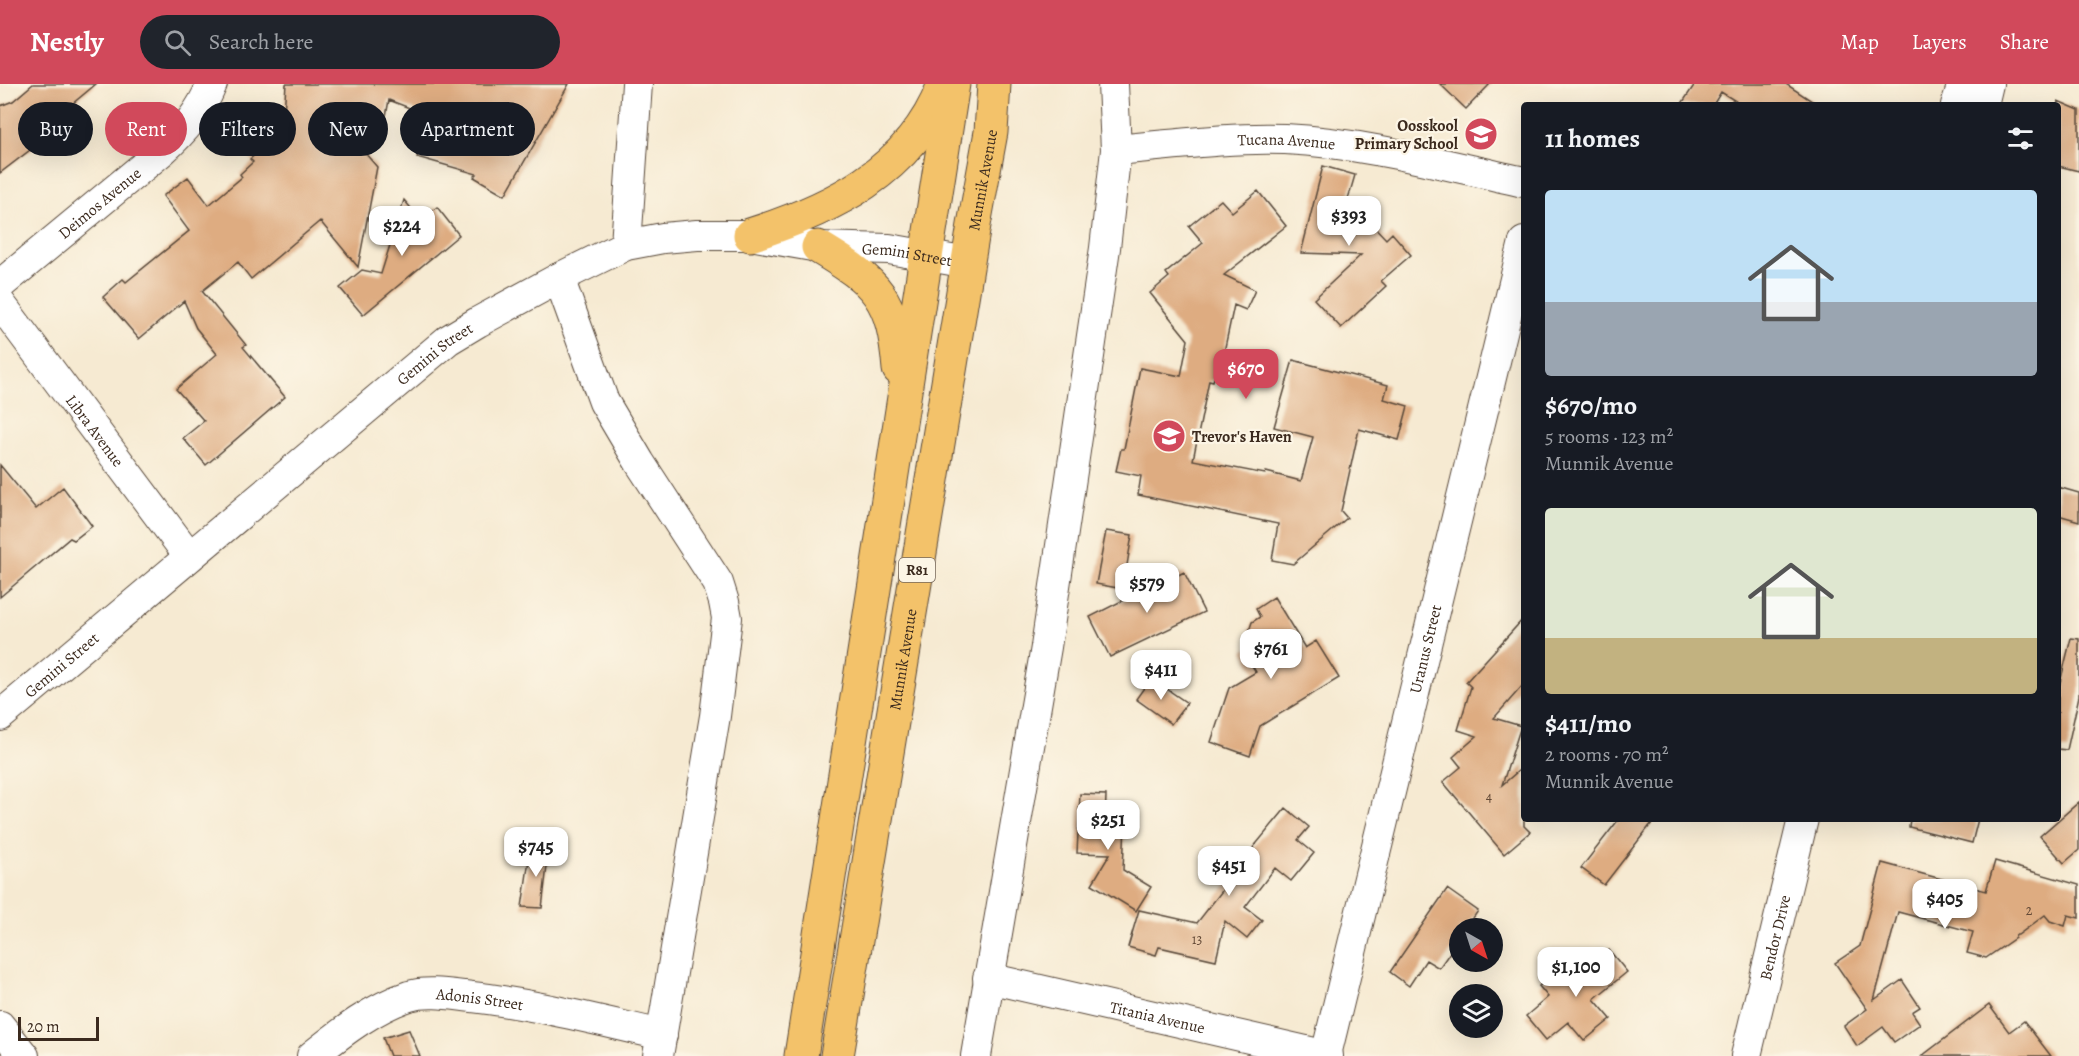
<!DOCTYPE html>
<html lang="en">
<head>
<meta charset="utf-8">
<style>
	body { margin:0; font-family:Alegreya,serif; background:#20242c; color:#f1f3f6; height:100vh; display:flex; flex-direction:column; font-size:22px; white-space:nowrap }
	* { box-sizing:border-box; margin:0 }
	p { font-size:20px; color:#9ea1a6 }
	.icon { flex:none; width:33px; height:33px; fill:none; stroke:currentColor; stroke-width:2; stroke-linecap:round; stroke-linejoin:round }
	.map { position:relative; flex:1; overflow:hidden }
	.panel { position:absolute; left:1521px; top:18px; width:540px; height:720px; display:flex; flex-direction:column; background:#171b24; border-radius:6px; box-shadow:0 6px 24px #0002 }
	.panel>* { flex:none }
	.banner { position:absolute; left:18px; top:18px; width:570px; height:54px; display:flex; gap:12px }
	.needle { width:39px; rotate:141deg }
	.fabs { position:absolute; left:1449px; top:834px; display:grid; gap:12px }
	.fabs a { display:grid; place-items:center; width:54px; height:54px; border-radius:50%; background:#171b24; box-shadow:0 6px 24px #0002; font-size:30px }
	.scale { position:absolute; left:18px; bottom:15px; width:81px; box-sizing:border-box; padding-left:6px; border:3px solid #3b2a1e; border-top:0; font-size:16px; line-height:21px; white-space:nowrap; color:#3b2a1e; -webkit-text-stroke:4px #fcf5e5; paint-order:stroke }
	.price { position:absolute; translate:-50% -51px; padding:0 14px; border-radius:12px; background:#fff; color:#222; font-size:20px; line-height:39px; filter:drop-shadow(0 2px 3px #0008) }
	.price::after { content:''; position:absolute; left:50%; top:36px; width:18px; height:14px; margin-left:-9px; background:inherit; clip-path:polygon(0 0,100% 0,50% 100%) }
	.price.selected { background:#d1495b; color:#fff }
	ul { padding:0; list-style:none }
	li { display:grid; align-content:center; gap:12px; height:318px; padding:0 24px }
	li span { display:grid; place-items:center; height:186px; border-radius:6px; color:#555 }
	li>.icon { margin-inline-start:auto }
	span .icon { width:108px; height:108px; fill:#fffc; stroke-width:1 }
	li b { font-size:26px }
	h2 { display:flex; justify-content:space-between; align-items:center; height:72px; padding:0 24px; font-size:26px }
	.pill { padding:0 21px; border-radius:27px; background:#171b24; box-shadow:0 6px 24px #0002; font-size:21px; line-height:54px }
	.pill.selected { background:#d1495b; color:#fff }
	header { display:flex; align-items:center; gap:36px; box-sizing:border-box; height:84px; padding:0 30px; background:#d1495b; color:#fff }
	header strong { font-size:28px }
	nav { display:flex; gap:33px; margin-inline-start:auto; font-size:21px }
	.search { width:420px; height:54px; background:#20242c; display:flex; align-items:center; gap:15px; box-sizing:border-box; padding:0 21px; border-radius:33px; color:#9ea1a6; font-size:22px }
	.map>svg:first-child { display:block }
	.building { fill:#deac81 }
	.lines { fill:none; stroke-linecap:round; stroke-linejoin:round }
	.street-casing { stroke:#574739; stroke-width:32 }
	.primary-casing { stroke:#574739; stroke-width:35 }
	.street { stroke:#fff; stroke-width:30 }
	.primary { stroke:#f3c26a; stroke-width:33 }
	.labels { text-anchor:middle; stroke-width:4.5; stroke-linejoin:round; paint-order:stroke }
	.number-label { font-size:14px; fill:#644a37 }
	.shield { fill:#fcf5e5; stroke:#75675a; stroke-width:1.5 }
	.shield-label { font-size:15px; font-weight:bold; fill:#3b2a1e }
	.poi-label { font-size:16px; font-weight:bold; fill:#3b2a1e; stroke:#fcf5e5; text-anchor:end }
	.street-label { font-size:16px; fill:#3b2a1e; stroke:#fcf5e5 }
</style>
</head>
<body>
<header>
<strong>Nestly</strong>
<div class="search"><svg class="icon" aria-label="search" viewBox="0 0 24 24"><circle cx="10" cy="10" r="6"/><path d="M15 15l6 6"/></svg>Search here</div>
<nav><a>Map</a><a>Layers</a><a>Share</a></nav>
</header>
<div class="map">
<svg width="2079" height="972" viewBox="0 0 2079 972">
	<rect width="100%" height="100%" fill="#fcf5e5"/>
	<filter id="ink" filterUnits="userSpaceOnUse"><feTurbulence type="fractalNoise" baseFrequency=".0167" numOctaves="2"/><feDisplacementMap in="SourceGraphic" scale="12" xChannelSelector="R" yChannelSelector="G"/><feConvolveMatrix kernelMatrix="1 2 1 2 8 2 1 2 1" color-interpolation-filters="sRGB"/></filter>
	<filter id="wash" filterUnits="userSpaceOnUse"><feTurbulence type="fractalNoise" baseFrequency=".008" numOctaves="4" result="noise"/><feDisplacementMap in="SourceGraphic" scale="24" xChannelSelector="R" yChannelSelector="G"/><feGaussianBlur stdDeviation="1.35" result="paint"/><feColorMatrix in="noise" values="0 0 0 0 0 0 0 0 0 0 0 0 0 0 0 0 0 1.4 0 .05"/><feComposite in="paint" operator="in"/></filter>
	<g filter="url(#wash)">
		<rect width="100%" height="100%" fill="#f6ead2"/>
		<g id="blocks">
			<path class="building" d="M 33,0 L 96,0 L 54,35 L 60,43 L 0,89 L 0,22 L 13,17 Z
				M 286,0 L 569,0 L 505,111 L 474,93 L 477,90 L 417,73 L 430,32 L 389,16 L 384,43 L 343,36 L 362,58 L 353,55 L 377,83 L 358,183 L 320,137 L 251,195 L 238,178 L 202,207 L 246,261 L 243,263 L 285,313 L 206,381 L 183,354 L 204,337 L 176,305 L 217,270 L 196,244 L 184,217 L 139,255 L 103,213 L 123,195 L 126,198 L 189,147 L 163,112 L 188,93 L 209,121 L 242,93 L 240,90 L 253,78 L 250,75 L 283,45 Z
				M 1440,0 L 1490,0 L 1466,25 Z
				M 1695,0 L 1786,0 L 1818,21 L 1742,21 L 1721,8 L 1713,21 L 1681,21 Z
				M 2058,17 L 2079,26 L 2079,87 L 2058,82 Z
				M 1323,82 L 1355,91 L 1348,115 L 1386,155 L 1392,149 L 1411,171 L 1381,197 L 1386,202 L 1341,244 L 1314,215 L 1361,171 L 1301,169 Z
				M 1258,107 L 1286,142 L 1224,191 L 1255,206 L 1246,226 L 1234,221 L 1224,268 L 1251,272 L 1247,299 L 1214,294 L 1213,297 L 1209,296 L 1193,376 L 1265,390 L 1266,388 L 1301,397 L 1313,353 L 1274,343 L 1293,276 L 1388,301 L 1384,315 L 1408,322 L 1399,356 L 1359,345 L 1341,427 L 1347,434 L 1293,480 L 1272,476 L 1278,440 L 1138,411 L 1141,392 L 1116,387 L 1121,365 L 1124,365 L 1140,284 L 1181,292 L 1188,256 L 1150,209 L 1169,193 L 1166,189 L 1203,159 L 1189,142 L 1221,116 L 1232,128 Z
				M 404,116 L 421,136 L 437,123 L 459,151 L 363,231 L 340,204 L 362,186 L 381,190 Z
				M 0,381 L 36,425 L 63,403 L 92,442 L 74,456 L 70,454 L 0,513 Z
				M 2058,403 L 2079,409 L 2079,437 L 2058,431 Z
				M 1106,447 L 1132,451 L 1123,505 L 1096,500 Z
				M 1184,488 L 1204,528 L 1110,573 L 1090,533 L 1161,497 L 1163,499 Z
				M 1274,513 L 1305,564 L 1316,557 L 1339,594 L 1260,642 L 1250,672 L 1211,658 L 1229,604 L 1256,588 L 1243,567 L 1257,559 L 1249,547 L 1252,538 L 1260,533 L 1256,525 Z
				M 1524,534 L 1524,600 L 1494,634 L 1521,642 L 1502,701 L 1524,682 L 1524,742 L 1530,748 L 1504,770 L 1443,698 L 1461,683 L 1453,673 L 1477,652 L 1458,646 L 1471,603 L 1466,598 Z
				M 2071,554 L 2079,555 L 2079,612 L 2067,666 L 2058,665 L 2058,607 Z
				M 1151,594 L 1187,619 L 1171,640 L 1136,615 Z
				M 1080,710 L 1106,711 L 1105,737 L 1125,738 L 1123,786 L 1151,803 L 1136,827 L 1092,800 L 1110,770 L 1077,769 Z
				M 2079,718 L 2079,766 L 2064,779 L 2040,752 Z
				M 1286,724 L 1309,743 L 1298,756 L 1314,769 L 1291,797 L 1275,784 L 1245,823 L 1262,836 L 1247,855 L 1225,837 L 1216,876 L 1159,863 L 1156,871 L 1128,863 L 1139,826 L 1197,839 L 1254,766 L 1252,765 Z
				M 1619,735 L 1655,735 L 1604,801 L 1581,784 Z
				M 1910,735 L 1978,735 L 1972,759 L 1909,743 Z
				M 531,762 L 549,765 L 542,824 L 522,823 Z
				M 1995,777 L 2079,801 L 2079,834 L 2068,831 L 2065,842 L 2050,837 L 2045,831 L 2018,851 L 2016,851 L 2015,854 L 1986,874 L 1967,869 L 1973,848 L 1898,828 L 1874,916 L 1902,896 L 1920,923 L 1912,928 L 1920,940 L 1894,958 L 1883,943 L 1857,962 L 1844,942 L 1867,925 L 1835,879 L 1860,862 L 1882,779 L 1986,807 Z
				M 1447,805 L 1478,827 L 1466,844 L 1460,844 L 1460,854 L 1439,884 L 1426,876 L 1409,902 L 1390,888 Z
				M 1609,866 L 1627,888 L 1594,915 L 1611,935 L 1584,957 L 1568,938 L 1546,956 L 1526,932 L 1548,913 L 1539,902 L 1567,878 L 1578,891 Z
				M 1989,921 L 2009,948 L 2024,937 L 2051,972 L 1922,972 Z
				M 409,946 L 420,972 L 390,972 L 383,954 Z"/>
		</g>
	</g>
	<g filter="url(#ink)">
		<use href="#blocks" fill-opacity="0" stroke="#574739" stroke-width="1.5"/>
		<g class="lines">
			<g class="street-casing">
				<g id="street">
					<path d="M 1956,21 L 1963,0"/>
					<path d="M 1983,21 L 1988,0"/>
					<path id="s1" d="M 1116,66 C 1172,61 1229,53 1285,55 C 1366,59 1445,81 1524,98"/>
					<path d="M 626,161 L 637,0"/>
					<path d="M 559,194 L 604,318 L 640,379 L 718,499 L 724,518 L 727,534 L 715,632 L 658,972"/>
					<path id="s2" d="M 0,201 L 162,67 C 185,46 200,29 212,0"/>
					<path id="s3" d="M 0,219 L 189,472"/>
					<path id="s4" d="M 0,632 L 448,256 L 478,238 L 559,194 L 626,161 L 663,154 L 697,151 L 750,151 L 818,163 L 889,165 L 968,179"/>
					<path id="s5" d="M 988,894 L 1328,972"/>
					<path d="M 0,942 L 24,972"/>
					<path id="s6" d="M 1326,971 L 1524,158"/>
					<path id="s7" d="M 312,972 C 342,948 373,924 409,912 C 426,907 447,910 464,912 C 531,919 596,936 662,951"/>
					<path d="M 976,972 L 1046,563 L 1105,164 L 1116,66 L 1113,0"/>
					<path id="s8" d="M 1746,972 L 1803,735"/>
				</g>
			</g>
			<g class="primary-casing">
				<g id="primary">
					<path d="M 750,151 C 831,125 910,88 943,3"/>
					<path d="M 818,163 C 878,199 893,213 899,285"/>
					<path d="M 801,972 L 953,0"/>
					<path id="s9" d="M 837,972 L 974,141 L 991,48 L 994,0"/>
				</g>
			</g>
			<use href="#street" class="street"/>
			<use href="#primary" class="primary"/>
		</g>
	</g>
	<defs>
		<g id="school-disc" transform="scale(1.725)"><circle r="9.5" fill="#d1495b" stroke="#fcf5e5"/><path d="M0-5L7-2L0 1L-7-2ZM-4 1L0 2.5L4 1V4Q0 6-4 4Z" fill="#fff"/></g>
	</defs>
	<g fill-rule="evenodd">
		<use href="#school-disc" x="1481" y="50"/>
		<use href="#school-disc" x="1169" y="352"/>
	</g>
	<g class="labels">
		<g class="number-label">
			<text x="1489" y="717">4</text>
			<text x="2029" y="831">2</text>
			<text x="1197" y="860">13</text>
		</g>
		<rect class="shield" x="899" y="474" width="36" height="24" rx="4.5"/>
		<g class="shield-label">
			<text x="917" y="491">R81</text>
		</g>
		<g class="poi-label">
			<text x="1458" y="47">Oosskool<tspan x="1458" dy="18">Primary School</tspan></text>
			<text x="1192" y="358" text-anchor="start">Trevor's Haven</text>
		</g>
		<g class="street-label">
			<text dy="6" stroke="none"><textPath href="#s1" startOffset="171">Tucana Avenue</textPath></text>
			<text dy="6" stroke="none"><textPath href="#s9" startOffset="888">Munnik Avenue</textPath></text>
			<text dy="6" stroke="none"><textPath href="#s2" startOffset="129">Deimos Avenue</textPath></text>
			<text dy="6" stroke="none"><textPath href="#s4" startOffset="1070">Gemini Street</textPath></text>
			<text dy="6" stroke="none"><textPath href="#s4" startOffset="566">Gemini Street</textPath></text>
			<text dy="6" stroke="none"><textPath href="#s3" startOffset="159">Libra Avenue</textPath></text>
			<text dy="6" stroke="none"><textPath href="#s6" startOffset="418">Uranus Street</textPath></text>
			<text dy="6" stroke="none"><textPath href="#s9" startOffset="402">Munnik Avenue</textPath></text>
			<text dy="6" stroke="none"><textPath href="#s4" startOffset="80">Gemini Street</textPath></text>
			<text dy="6" stroke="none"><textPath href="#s8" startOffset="122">Bendor Drive</textPath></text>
			<text dy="6" stroke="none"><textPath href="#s7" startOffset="186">Adonis Street</textPath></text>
			<text dy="6" stroke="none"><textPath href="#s5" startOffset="174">Titania Avenue</textPath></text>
		</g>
	</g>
</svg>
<div class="fabs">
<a><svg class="needle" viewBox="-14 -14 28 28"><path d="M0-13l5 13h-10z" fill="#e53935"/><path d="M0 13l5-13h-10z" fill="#9ea1a6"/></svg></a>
<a><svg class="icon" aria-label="layers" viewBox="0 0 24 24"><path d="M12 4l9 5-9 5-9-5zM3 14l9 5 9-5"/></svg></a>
</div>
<div class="scale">20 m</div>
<b class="price" style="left:1349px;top:163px">$393</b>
<b class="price" style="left:402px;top:173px">$224</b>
<b class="price selected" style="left:1246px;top:316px">$670</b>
<b class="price" style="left:1147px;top:530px">$579</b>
<b class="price" style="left:1271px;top:596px">$761</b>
<b class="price" style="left:1161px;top:617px">$411</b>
<b class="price" style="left:1108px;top:767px">$251</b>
<b class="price" style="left:536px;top:794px">$745</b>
<b class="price" style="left:1229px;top:813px">$451</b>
<b class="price" style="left:1945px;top:846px">$405</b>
<b class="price" style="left:1576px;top:914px">$1,100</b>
<div class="banner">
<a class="pill">Buy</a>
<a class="pill selected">Rent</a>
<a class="pill">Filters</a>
<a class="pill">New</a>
<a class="pill">Apartment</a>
</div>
<section class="panel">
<h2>11 homes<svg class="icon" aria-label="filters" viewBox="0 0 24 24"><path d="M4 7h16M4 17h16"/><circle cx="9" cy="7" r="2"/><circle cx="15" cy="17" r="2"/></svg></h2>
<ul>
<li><span style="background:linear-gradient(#bfe0f5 60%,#9aa5b1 0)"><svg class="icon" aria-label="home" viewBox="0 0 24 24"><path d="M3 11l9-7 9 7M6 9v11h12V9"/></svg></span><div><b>$670/mo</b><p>5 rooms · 123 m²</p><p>Munnik Avenue</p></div></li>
<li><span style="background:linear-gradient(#dfe7d0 70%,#c2b280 0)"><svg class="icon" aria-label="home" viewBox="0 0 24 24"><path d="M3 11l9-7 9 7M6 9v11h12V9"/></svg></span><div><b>$411/mo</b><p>2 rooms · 70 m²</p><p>Munnik Avenue</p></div></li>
</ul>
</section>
</div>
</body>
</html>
